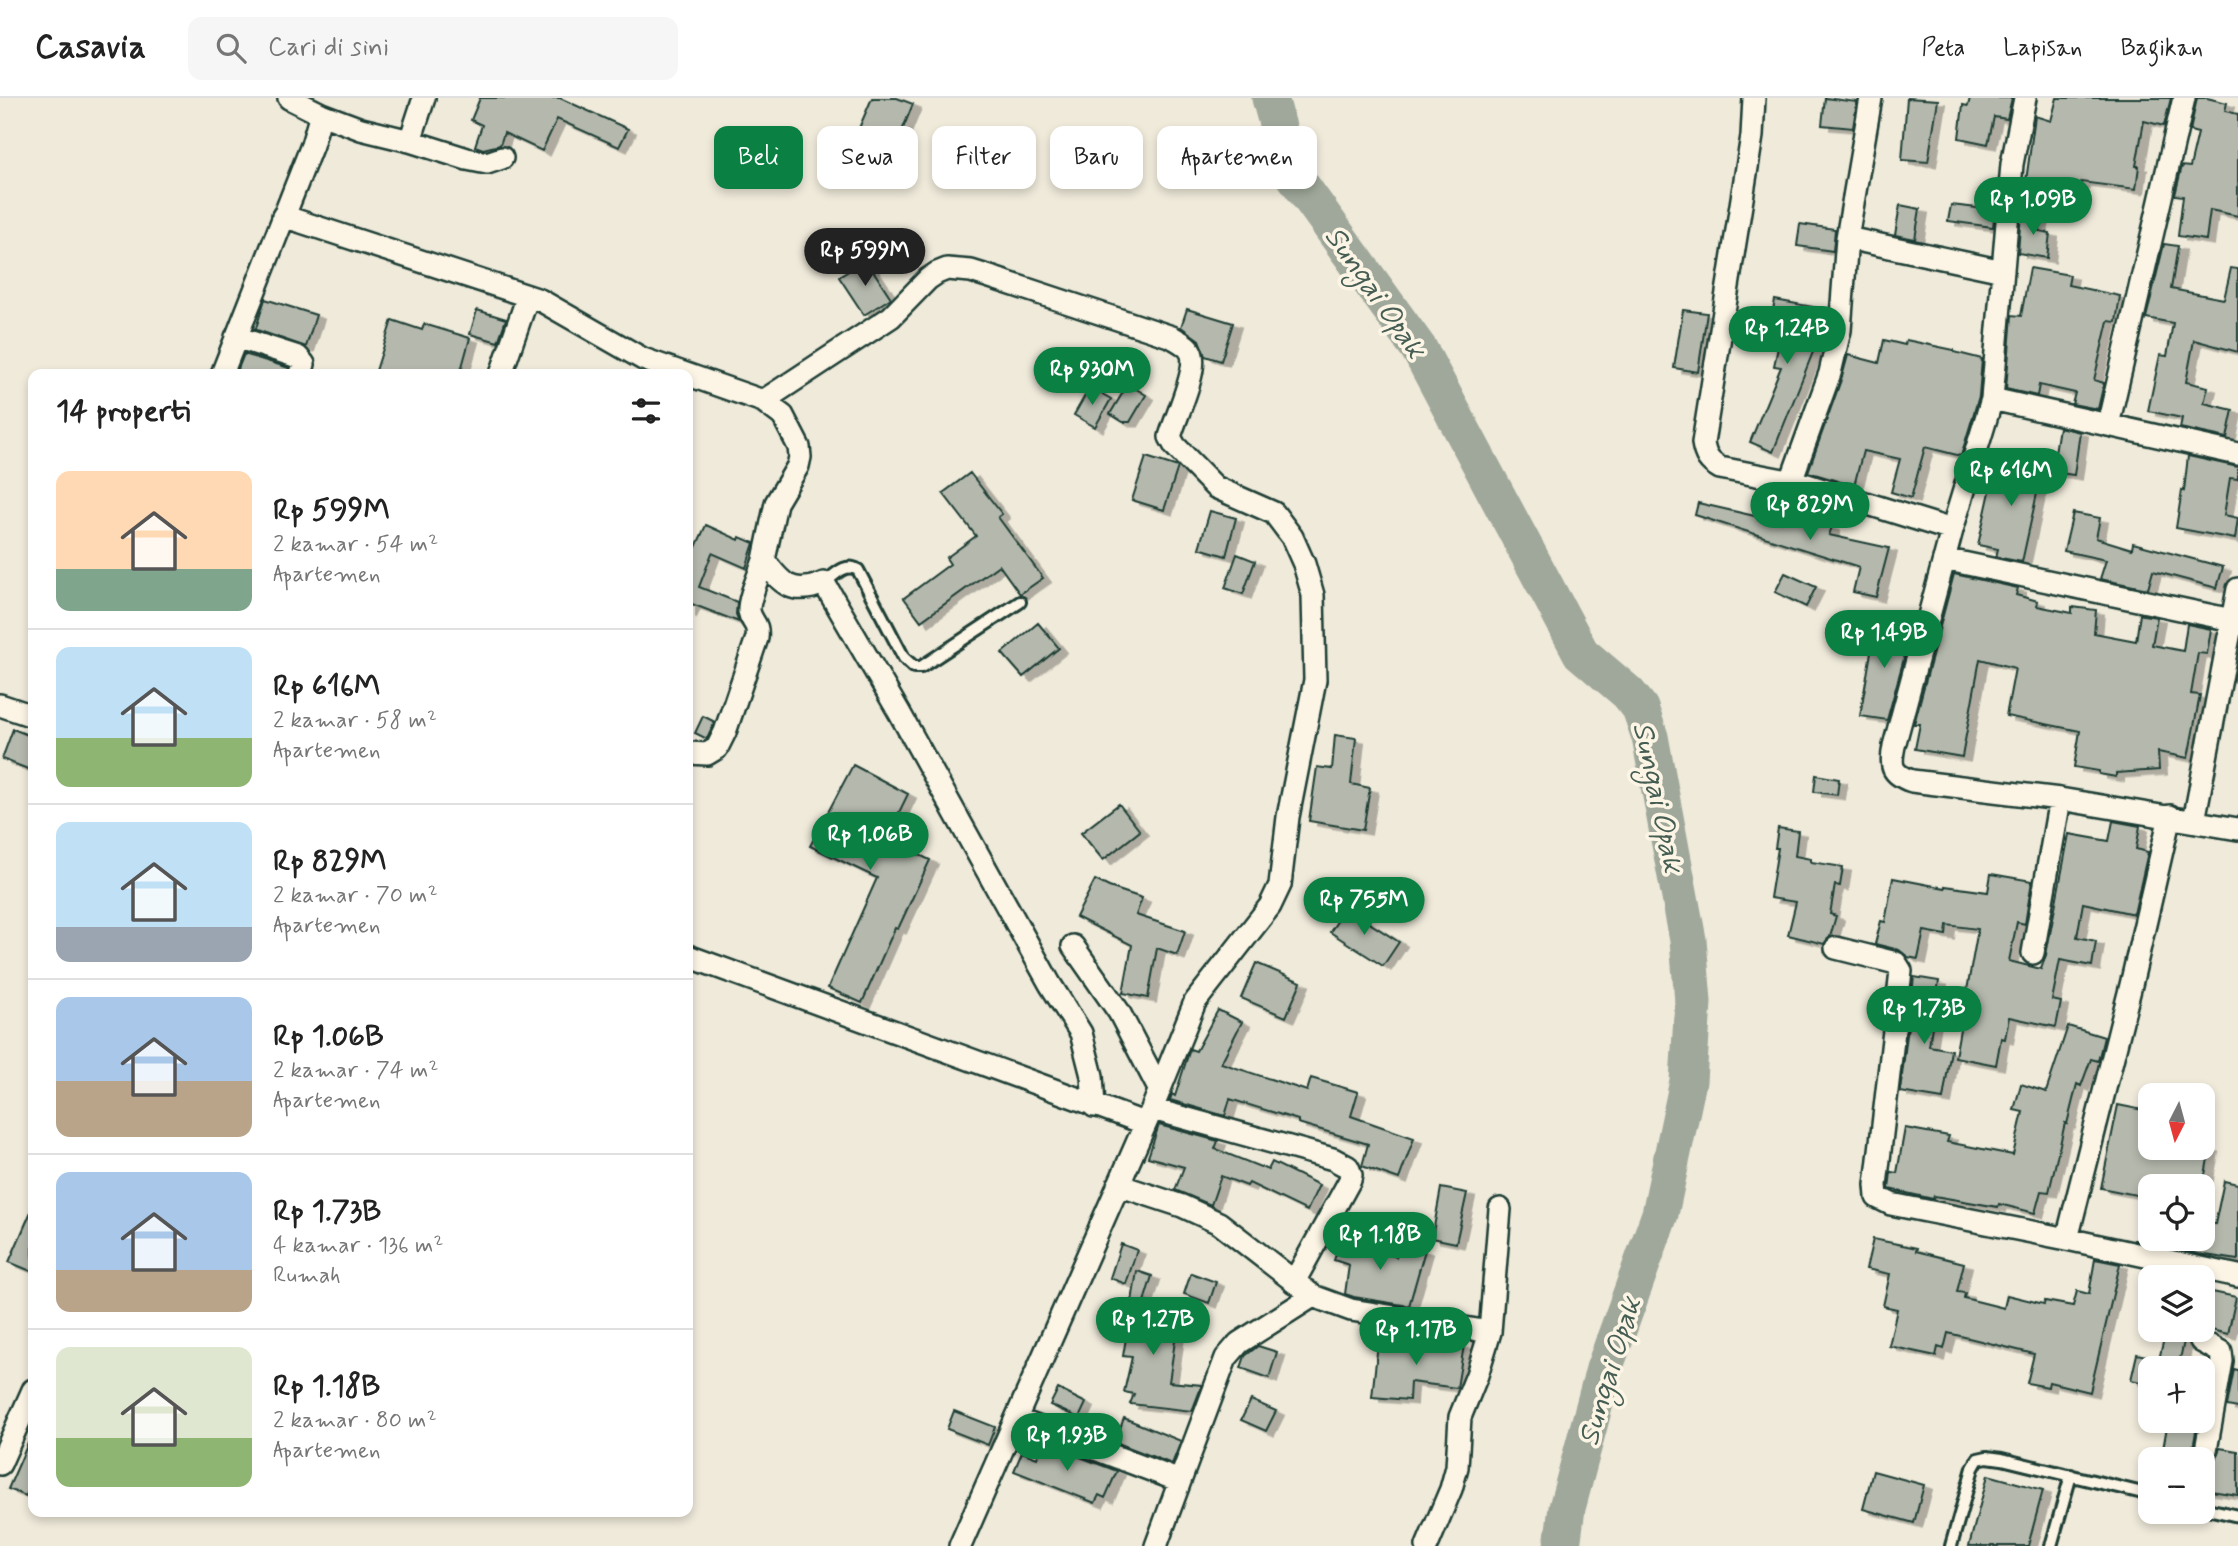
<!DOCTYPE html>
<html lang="id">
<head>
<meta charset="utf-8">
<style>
	body { margin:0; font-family:Mynerve,sans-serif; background:#f6f6f6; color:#222; height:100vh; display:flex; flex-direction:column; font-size:26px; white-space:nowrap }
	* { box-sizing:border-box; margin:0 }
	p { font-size:23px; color:#767676 }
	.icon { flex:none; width:38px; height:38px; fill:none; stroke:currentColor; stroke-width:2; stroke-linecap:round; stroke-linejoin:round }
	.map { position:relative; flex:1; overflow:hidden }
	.panel { position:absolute; left:28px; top:271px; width:665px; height:1148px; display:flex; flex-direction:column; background:#fff; border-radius:14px; box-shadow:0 4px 10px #0003 }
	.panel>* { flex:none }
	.hud { position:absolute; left:714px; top:28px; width:665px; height:63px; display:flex; gap:14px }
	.needle { width:46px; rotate:186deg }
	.buttons { position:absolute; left:2138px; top:985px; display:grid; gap:14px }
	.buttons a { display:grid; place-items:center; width:77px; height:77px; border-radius:14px; background:#fff; box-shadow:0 4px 10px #0003; font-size:35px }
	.price { position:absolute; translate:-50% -60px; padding:0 16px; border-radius:24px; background:#0b8043; color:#fff; font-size:23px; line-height:46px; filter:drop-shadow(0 2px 4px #0008) }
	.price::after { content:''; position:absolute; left:50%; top:42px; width:21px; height:16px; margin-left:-10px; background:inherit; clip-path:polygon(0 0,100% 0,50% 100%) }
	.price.current { background:#222; color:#fff }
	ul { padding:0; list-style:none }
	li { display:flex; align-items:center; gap:21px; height:175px; padding:0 28px }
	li+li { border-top:2px solid #e0e0e0 }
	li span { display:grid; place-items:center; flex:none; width:196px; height:140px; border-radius:14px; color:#555 }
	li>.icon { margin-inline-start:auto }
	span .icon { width:84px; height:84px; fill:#fffc; stroke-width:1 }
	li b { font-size:30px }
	h2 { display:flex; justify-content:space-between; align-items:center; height:84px; padding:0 28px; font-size:30px }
	.tag { padding:0 24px; border-radius:14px; background:#fff; box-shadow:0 4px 10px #0003; font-size:24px; line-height:63px }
	.tag.current { background:#0b8043; color:#fff }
	header { display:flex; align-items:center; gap:42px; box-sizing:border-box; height:98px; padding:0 35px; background:#fff; border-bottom:2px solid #e0e0e0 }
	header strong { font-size:33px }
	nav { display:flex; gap:38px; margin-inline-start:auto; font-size:24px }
	.search { width:490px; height:63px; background:#f6f6f6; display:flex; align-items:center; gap:18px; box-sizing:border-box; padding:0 24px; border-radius:14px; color:#767676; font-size:26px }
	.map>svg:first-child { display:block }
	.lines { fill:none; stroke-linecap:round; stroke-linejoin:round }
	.river { stroke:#9fa89a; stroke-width:37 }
	.building { fill:#b5b9ad; stroke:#1f3d34; stroke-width:2; filter:url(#shadow) }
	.service-casing { stroke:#1f3d34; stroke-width:16 }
	.minor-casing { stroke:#1f3d34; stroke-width:26 }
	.service { stroke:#fcf5e5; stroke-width:10 }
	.minor { stroke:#fcf5e5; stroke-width:21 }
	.labels { text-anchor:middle; stroke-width:7; stroke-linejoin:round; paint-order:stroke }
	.water-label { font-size:30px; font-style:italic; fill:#455d53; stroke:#fcf5e5 }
</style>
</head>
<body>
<header>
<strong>Casavia</strong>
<div class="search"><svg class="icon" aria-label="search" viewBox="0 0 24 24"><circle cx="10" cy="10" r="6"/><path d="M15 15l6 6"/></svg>Cari di sini</div>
<nav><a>Peta</a><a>Lapisan</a><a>Bagikan</a></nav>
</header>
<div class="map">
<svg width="2238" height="1448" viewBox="0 0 2238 1448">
	<defs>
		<filter id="shadow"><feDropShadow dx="8" dy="4.5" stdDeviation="0" flood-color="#0004"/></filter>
	</defs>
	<rect width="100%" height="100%" fill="#efeada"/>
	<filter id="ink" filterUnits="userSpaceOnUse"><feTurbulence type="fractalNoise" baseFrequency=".0143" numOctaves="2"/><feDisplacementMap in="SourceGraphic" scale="14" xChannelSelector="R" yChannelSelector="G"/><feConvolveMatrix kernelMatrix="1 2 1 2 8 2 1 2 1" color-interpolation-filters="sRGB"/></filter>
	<g filter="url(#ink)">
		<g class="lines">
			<path class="river" d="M 1270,0 L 1286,58 L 1293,76 L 1419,251 L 1581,555 L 1628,595 L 1640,610 L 1650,639 L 1688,842 L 1693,904 L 1688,983 L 1660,1116 L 1604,1271 L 1567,1410 L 1562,1448"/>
		</g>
		<path class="building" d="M 480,0 L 560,0 L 628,31 L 619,49 L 557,21 L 542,53 L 504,35 L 500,47 L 483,51 L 475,48 L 482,27 L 471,22 Z
			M 872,0 L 897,0 L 913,6 L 891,60 L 853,44 Z
			M 1825,0 L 1857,4 L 1853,30 L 1822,27 Z
			M 1907,0 L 1938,2 L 1928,64 L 1902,62 Z
			M 1970,0 L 2012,0 L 2007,21 L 1994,19 L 1988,46 L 1959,40 L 1963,7 L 1968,8 Z
			M 2057,0 L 2171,0 L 2164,28 L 2144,23 L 2136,68 L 2139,68 L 2136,91 L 2081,84 L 2078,106 L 2050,102 L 2051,95 L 2025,90 L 2035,18 L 2051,23 Z
			M 2197,0 L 2207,0 L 2227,5 L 2225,13 L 2238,16 L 2238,118 L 2210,112 L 2206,142 L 2178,138 L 2183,98 L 2175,97 L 2182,68 L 2190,69 L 2198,35 L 2190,33 Z
			M 1900,107 L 1920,111 L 1915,141 L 1895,137 Z
			M 1951,107 L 1995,112 L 1993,129 L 1948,123 Z
			M 2021,115 L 2041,117 L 2039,133 L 2050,135 L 2047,160 L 2018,155 Z
			M 1800,126 L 1835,131 L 1833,153 L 1797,148 Z
			M 2164,146 L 2178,148 L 2171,191 L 2224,201 L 2231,170 L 2238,171 L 2238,254 L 2194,242 L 2186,284 L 2208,289 L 2204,305 L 2233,312 L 2227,340 L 2180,330 L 2182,320 L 2148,313 L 2160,257 L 2167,258 L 2173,225 L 2146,220 Z
			M 866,162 L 891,200 L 864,217 L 839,179 Z
			M 2030,170 L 2070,177 L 2068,187 L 2120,198 L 2116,224 L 2108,223 L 2094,282 L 2104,285 L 2098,311 L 2072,306 L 2075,295 L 2039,287 L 2037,298 L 2006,291 L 2012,217 L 2021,218 Z
			M 265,201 L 316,217 L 306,249 L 254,231 L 256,230 Z
			M 1775,202 L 1819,210 L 1816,228 L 1823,229 L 1773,354 L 1750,344 L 1781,269 L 1774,268 L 1780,240 L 1768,238 Z
			M 1187,211 L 1233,225 L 1221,263 L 1205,258 L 1199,242 L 1181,229 Z
			M 477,212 L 506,221 L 498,244 L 470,236 Z
			M 1683,212 L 1707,215 L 1698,274 L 1674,270 Z
			M 392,222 L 422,232 L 424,226 L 470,240 L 460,276 L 375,276 Z
			M 1884,242 L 1905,247 L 1906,242 L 1954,252 L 1954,254 L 1982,261 L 1979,298 L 1961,358 L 1925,349 L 1911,400 L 1891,394 L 1900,361 L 1863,353 L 1854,388 L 1808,374 L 1842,279 L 1848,257 L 1879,265 Z
			M 244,256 L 289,270 L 288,276 L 236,276 Z
			M 1128,286 L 1146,297 L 1130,324 L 1123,324 L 1110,316 Z
			M 1090,289 L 1111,301 L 1095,329 L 1074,317 Z
			M 2059,329 L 2080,334 L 2074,377 L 2052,374 Z
			M 1998,358 L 2043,368 L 2022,464 L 1996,459 L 1998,451 L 1978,447 Z
			M 2188,358 L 2238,369 L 2238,381 L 2230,380 L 2224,417 L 2238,420 L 2235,441 L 2176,430 L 2182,392 L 2184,393 Z
			M 1146,359 L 1178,369 L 1164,412 L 1132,402 Z
			M 970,375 L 1002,416 L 998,419 L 1043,480 L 1020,496 L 999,467 L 921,523 L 904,500 L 950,466 L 946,460 L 976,438 L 943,395 Z
			M 1698,405 L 1781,424 L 1784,415 L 1832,429 L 1829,437 L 1889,450 L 1876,499 L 1853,494 L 1859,469 L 1695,417 Z
			M 1210,413 L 1236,420 L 1226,458 L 1199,450 Z
			M 2073,415 L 2100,420 L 2096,440 L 2132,451 L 2133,445 L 2223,469 L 2217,490 L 2153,473 L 2148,491 L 2100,481 L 2106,462 L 2064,453 Z
			M 706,427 L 739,442 L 740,439 L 754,445 L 746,470 L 712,455 L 699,489 L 737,504 L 736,516 L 739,524 L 692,506 L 688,515 L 688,446 L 696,449 Z
			M 1237,456 L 1255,463 L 1243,496 L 1225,490 Z
			M 1785,475 L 1816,489 L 1806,509 L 1775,494 Z
			M 1954,476 L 2018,490 L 2016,497 L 2038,503 L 2037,508 L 2072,515 L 2072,509 L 2096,512 L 2094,535 L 2136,543 L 2140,516 L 2143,517 L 2157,519 L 2152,547 L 2183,553 L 2187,526 L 2211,531 L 2207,556 L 2198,555 L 2191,596 L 2200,597 L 2188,660 L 2158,654 L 2159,672 L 2116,675 L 2116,679 L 2099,676 L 2099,673 L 2074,669 L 2080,633 L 2006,618 L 2015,570 L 1980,561 L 1962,659 L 1915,651 L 1920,626 L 1914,626 Z
			M 1038,525 L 1059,550 L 1023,579 L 1002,555 Z
			M 1876,525 L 1912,531 L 1887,622 L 1860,618 Z
			M 703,618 L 715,624 L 707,641 L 695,635 Z
			M 13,631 L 33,639 L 33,673 L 2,661 Z
			M 1335,637 L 1356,640 L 1351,686 L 1370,690 L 1363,732 L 1309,723 L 1317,669 L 1332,671 Z
			M 853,667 L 908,696 L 886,741 L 930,762 L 898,831 L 895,830 L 862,905 L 828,890 L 877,780 L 810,748 Z
			M 1816,677 L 1839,681 L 1837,697 L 1814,694 Z
			M 1119,706 L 1140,733 L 1103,762 L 1081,735 Z
			M 2113,723 L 2140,728 L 2136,751 L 2148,754 L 2134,816 L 2083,805 L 2077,839 L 2096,843 L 2092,868 L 2060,862 L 2052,902 L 2061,904 L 2056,929 L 2009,919 L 2005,941 L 2001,940 L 1996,967 L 1955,959 L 1978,831 L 1947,827 L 1946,837 L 1924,833 L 1918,861 L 1908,859 L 1899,852 L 1875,846 L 1881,823 L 1885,824 L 1893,780 L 1945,790 L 1945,788 L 1988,794 L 1991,776 L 2032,783 L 2025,826 L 2017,824 L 2009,863 L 2041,871 L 2046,857 L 2069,736 L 2109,743 Z
			M 1778,730 L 1798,733 L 1795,758 L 1811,761 L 1811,764 L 1843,769 L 1840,788 L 1835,787 L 1830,816 L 1836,818 L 1830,839 L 1824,846 L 1788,837 L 1796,804 L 1770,800 L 1778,750 L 1775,750 Z
			M 1095,782 L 1109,789 L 1142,800 L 1136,817 L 1185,833 L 1177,857 L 1157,850 L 1148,900 L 1123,895 L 1132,847 L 1076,819 Z
			M 1346,810 L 1399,844 L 1383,868 L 1330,834 Z
			M 1256,865 L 1301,884 L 1286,919 L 1241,900 Z
			M 1914,879 L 1939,883 L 1929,948 L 1951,952 L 1943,1001 L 1900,994 Z
			M 1218,912 L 1242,924 L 1221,965 L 1307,993 L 1311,980 L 1358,994 L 1351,1018 L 1414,1040 L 1399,1081 L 1362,1068 L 1368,1046 L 1298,1025 L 1298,1022 L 1230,1001 L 1225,1018 L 1170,1002 L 1172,996 L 1175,998 L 1190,951 L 1196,953 Z
			M 2068,928 L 2104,939 L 2098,963 L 2091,961 L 2081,988 L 2077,986 L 2067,1026 L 2065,1025 L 2049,1094 L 2041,1093 L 2035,1115 L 1999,1106 L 1998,1109 L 1934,1098 L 1933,1101 L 1889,1091 L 1891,1074 L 1897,1075 L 1905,1030 L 1949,1038 L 1947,1044 L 2013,1057 L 2023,1014 L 2014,1012 L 2021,986 L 2046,994 Z
			M 2118,1007 L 2143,1012 L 2141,1021 L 2151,1023 L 2151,1050 L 2210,1050 L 2203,1088 L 2151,1088 L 2151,1100 L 2101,1090 Z
			M 1159,1027 L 1218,1043 L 1215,1051 L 1268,1072 L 1272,1064 L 1319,1087 L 1307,1113 L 1249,1085 L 1247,1088 L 1221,1078 L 1211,1107 L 1175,1092 L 1184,1069 L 1148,1059 Z
			M 2224,1083 L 2238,1086 L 2238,1162 L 2199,1156 L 2133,1142 L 2203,1141 L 2203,1124 L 2215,1126 Z
			M 1441,1090 L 1467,1095 L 1456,1145 L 1432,1140 Z
			M 33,1109 L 33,1174 L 9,1164 Z
			M 1342,1139 L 1396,1159 L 1400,1145 L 1425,1152 L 1409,1208 L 1354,1199 L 1345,1196 L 1349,1167 L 1334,1162 Z
			M 1873,1141 L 1917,1150 L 1916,1153 L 1964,1165 L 1957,1194 L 1965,1195 L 1964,1200 L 2004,1210 L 2007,1197 L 2044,1206 L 2045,1203 L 2073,1208 L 2077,1193 L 2089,1196 L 2095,1161 L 2120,1166 L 2090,1294 L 2049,1284 L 2048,1289 L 2027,1285 L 2034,1256 L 1948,1235 L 1944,1251 L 1938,1249 L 1936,1258 L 1889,1248 L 1897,1211 L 1883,1208 L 1890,1176 L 1866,1171 Z
			M 1121,1146 L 1137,1152 L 1126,1186 L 1110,1180 Z
			M 1137,1173 L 1152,1178 L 1144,1204 L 1159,1206 L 1156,1226 L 1177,1229 L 1169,1284 L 1202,1287 L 1192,1313 L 1130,1306 L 1134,1296 L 1124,1294 L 1132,1259 L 1123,1258 Z
			M 1191,1175 L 1216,1184 L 1209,1205 L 1184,1196 Z
			M 2203,1192 L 2236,1199 L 2228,1236 L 2211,1232 L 2203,1221 Z
			M 2166,1232 L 2183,1232 L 2185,1239 L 2178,1270 L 2157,1270 Z
			M 1418,1236 L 1442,1240 L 1442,1244 L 1464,1247 L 1457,1290 L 1410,1284 L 1409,1302 L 1372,1299 L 1378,1245 L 1416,1249 Z
			M 1258,1248 L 1277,1254 L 1269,1280 L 1241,1270 L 1245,1258 Z
			M 2137,1256 L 2151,1259 L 2151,1286 L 2131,1282 Z
			M 2234,1271 L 2238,1272 L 2238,1310 L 2227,1308 Z
			M 1058,1291 L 1086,1305 L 1079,1320 L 1050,1307 Z
			M 1251,1302 L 1276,1313 L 1266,1333 L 1241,1322 Z
			M 954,1313 L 995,1329 L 988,1347 L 947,1331 Z
			M 1124,1320 L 1181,1343 L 1172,1366 L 1115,1344 Z
			M 2168,1323 L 2198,1323 L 2193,1350 L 2197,1362 L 2161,1362 Z
			M 33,1334 L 33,1380 L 26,1398 L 8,1391 Z
			M 1043,1345 L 1117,1373 L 1105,1400 L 1099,1397 L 1095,1405 L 1014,1373 L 1022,1354 L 1037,1360 Z
			M 2220,1350 L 2238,1353 L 2238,1397 L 2203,1392 L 2203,1365 L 2210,1364 L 2216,1361 Z
			M 1873,1373 L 1924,1387 L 1914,1425 L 1863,1411 Z
			M 1988,1377 L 2043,1392 L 2028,1448 L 1969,1448 Z"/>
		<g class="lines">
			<g class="service-casing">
				<path id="service" d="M 824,485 C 835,477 845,464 858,472 L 904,560 L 914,569 L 921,569 L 1020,504
					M 2203,1410 L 2238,1418
					M 1951,1448 L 1973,1370 L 1978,1361 L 1987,1359 L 2002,1361 L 2151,1397
					M 2051,1448 L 2071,1377"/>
			</g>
			<g class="minor-casing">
				<path id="minor" d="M 289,0 L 321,16 L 361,31 L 410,43 L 467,61 L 487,65 L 502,60
					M 1754,0 L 1752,38 L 1703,345 C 1705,358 1709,364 1720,370 L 1804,386 L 1952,432
					M 2025,0 L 2012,66 L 1992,301 L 1952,432 L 1894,648 C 1890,668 1891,676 1912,683 L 2060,701 L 2238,731
					M 410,43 L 424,0
					M 283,118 L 540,202 L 643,261 L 763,303 L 783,318 L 799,349 L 800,359 L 798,368 L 776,405 L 764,462 C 782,487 793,498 824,485 L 899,614 L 1050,886 L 1081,935 L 1092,978 L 1094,1008
					M 1847,140 L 2003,173
					M 236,239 L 298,259 L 304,266 L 301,276
					M 222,276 L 312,47 L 321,16
					M 501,276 L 528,198
					M 1992,301 L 2238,356
					M 763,303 L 891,219 L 928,181 L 937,175 L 947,171 L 971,173 L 987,178 L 1172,239 C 1180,244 1190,248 1192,257 C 1197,275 1175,320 1170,339 L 1175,348 L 1215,389 L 1274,415 L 1292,439 L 1304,466 L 1313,497 L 1315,582 L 1288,719 L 1280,787 L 1270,808 L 1195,904 L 1152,1011 L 960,1448
					M 2108,327 L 2184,0
					M 1791,383 L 1830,275 L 1840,232 L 1847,140 L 1871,0
					M 1944,461 L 2232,522
					M 0,607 L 33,618
					M 688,655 L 707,656 L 717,650 L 725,634 L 757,540 C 759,524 751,525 749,513 C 748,501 760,475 764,462
					M 2170,718 L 2131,887 L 2067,1141 L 2238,1178
					M 2194,723 L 2238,491
					M 1073,848 L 1119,914 L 1159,991
					M 1836,850 L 1896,865 L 1901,873 L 1876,1087 L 1877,1099 L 1891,1106 L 2067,1141
					M 2033,855 L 2060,701
					M 688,858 L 1144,1025
					M 1152,1011 L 1333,1061 L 1348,1069 L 1351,1077 L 1350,1082 L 1294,1184
					M 1118,1087 L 1182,1108 L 1219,1125 L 1313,1198 L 1351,1212 L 1490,1234
					M 2196,1232 L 2201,1243 L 2221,1254 L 2222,1263 L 2206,1352
					M 1016,1321 L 1180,1383 L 1156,1448
					M 0,1366 L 33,1292
					M 1180,1383 L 1226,1260 L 1239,1245 L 1313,1198
					M 1427,1448 L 1451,1391 L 1457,1369 L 1460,1319 L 1477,1277 L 1490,1234 L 1500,1111"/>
			</g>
			<use href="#service" class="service"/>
			<use href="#minor" class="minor"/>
		</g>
	</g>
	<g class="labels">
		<g class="water-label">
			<text transform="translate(1376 194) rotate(55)" y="10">Sungai Opak</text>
			<text transform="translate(1659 699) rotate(78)" y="10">Sungai Opak</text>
			<text transform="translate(1609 1273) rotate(-73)" y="10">Sungai Opak</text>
		</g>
	</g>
</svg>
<div class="buttons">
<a><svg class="needle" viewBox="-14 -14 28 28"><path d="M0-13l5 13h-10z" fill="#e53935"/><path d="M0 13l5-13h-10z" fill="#767676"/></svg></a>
<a><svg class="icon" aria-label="locate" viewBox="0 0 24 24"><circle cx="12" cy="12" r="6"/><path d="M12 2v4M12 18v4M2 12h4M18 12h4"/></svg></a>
<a><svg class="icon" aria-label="layers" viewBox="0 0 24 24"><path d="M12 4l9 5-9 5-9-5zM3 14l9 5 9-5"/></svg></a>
<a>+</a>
<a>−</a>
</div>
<b class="price" style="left:2033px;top:139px">Rp 1.09B</b>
<b class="price current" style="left:865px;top:190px">Rp 599M</b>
<b class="price" style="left:1787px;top:268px">Rp 1.24B</b>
<b class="price" style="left:1092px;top:309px">Rp 930M</b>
<b class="price" style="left:2011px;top:410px">Rp 616M</b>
<b class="price" style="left:1810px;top:444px">Rp 829M</b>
<b class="price" style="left:1884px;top:572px">Rp 1.49B</b>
<b class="price" style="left:870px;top:774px">Rp 1.06B</b>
<b class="price" style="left:1364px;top:839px">Rp 755M</b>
<b class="price" style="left:1924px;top:948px">Rp 1.73B</b>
<b class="price" style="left:1380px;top:1174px">Rp 1.18B</b>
<b class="price" style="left:1153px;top:1259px">Rp 1.27B</b>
<b class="price" style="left:1416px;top:1269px">Rp 1.17B</b>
<b class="price" style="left:1067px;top:1375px">Rp 1.93B</b>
<div class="hud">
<a class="tag current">Beli</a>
<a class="tag">Sewa</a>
<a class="tag">Filter</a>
<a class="tag">Baru</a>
<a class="tag">Apartemen</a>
</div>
<section class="panel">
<h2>14 properti<svg class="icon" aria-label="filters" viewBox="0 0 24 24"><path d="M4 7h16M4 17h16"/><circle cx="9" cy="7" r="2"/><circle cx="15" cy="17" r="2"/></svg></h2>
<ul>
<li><span style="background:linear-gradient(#ffd9b3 70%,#7fa58c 0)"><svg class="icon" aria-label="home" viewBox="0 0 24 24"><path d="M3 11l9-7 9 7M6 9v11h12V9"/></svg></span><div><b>Rp 599M</b><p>2 kamar · 54 m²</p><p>Apartemen</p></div></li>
<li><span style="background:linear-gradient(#bfe0f5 65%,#8fb573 0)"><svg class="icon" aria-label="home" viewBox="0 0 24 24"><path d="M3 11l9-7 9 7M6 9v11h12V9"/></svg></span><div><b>Rp 616M</b><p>2 kamar · 58 m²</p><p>Apartemen</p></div></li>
<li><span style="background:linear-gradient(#bfe0f5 75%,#9aa5b1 0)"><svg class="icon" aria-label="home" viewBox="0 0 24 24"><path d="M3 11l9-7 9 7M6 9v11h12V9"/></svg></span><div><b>Rp 829M</b><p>2 kamar · 70 m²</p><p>Apartemen</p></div></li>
<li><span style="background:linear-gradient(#a9c7e8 60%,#b9a48a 0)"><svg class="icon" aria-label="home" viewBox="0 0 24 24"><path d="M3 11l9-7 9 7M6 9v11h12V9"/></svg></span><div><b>Rp 1.06B</b><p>2 kamar · 74 m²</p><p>Apartemen</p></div></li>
<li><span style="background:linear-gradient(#a9c7e8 70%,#b9a48a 0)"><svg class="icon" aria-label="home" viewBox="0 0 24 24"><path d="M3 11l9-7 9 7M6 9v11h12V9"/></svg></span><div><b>Rp 1.73B</b><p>4 kamar · 136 m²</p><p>Rumah</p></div></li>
<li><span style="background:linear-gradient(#dfe7d0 65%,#8fb573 0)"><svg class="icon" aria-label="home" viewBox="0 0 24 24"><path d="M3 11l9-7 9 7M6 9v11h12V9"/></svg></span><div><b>Rp 1.18B</b><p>2 kamar · 80 m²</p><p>Apartemen</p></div></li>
</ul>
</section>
</div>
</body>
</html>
